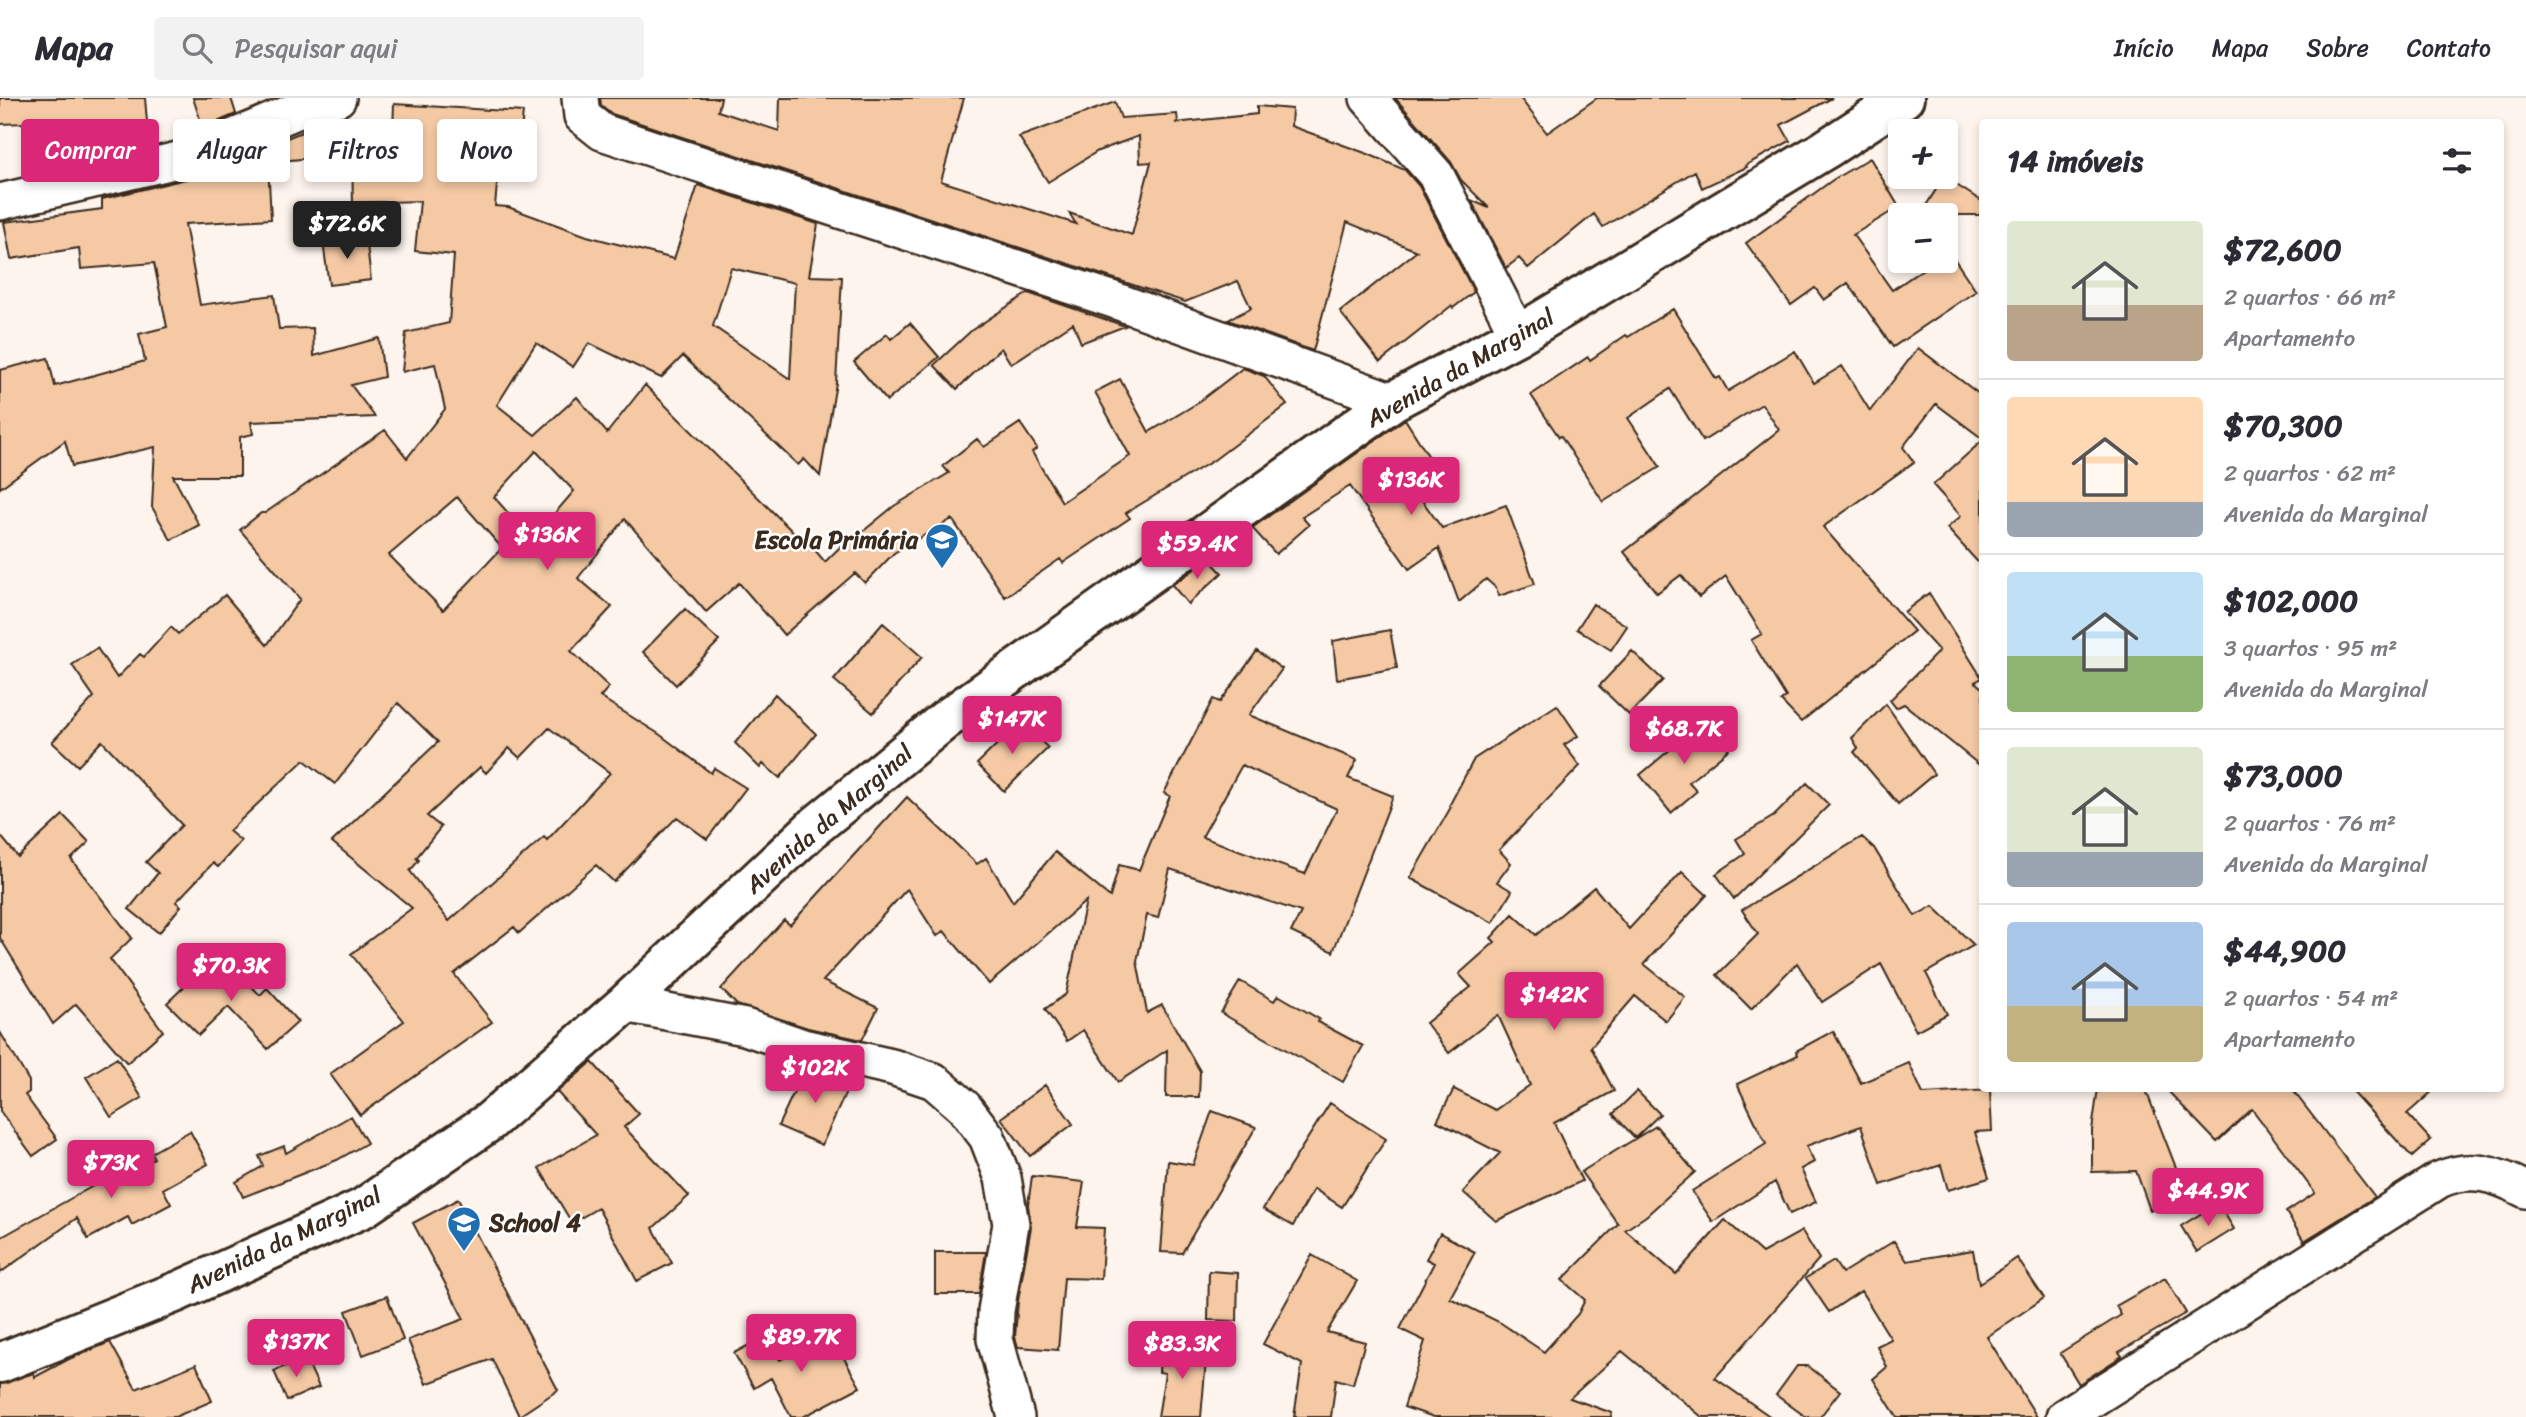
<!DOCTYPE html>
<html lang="pt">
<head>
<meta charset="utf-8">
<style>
	body { margin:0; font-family:Sriracha,sans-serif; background:#f2f2f3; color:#2b2b33; height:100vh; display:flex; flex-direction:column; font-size:26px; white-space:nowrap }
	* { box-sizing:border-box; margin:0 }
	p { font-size:23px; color:#7c7c81 }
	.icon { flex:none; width:38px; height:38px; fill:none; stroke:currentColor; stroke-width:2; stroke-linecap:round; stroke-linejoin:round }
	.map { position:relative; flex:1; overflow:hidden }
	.side { position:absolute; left:1979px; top:21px; width:525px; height:973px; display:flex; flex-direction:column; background:#fff; border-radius:7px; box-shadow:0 4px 10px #0003 }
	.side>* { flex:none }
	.top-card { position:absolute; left:21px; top:21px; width:665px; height:63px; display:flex; gap:14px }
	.buttons { position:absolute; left:1888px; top:21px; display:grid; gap:14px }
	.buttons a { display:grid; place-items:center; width:70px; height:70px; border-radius:7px; background:#fff; box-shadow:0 4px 10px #0003; font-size:35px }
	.price { position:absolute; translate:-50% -60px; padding:0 16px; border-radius:7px; background:#db2777; color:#fff; font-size:23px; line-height:46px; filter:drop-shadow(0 2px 4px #0008) }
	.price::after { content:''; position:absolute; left:50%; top:42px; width:21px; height:16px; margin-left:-10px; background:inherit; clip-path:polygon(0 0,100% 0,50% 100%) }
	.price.active { background:#222; color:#fff }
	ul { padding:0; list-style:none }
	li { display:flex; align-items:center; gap:21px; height:175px; padding:0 28px }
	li+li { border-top:2px solid #e1e1e2 }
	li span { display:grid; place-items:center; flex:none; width:196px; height:140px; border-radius:7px; color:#555 }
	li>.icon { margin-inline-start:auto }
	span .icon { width:84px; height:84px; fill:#fffc; stroke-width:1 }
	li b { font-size:30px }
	h2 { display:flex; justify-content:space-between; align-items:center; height:84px; padding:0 28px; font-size:30px }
	.pill { padding:0 24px; border-radius:7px; background:#fff; box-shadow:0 4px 10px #0003; font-size:24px; line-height:63px }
	.pill.active { background:#db2777; color:#fff }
	header { display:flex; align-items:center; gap:42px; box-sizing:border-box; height:98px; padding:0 35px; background:#fff; border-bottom:2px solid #e1e1e2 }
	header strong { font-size:33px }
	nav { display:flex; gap:38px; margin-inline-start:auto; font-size:24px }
	.search { width:490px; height:63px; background:#f2f2f3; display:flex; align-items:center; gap:18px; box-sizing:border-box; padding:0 24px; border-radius:7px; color:#7c7c81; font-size:26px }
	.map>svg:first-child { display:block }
	.building { fill:#f4c9a4; stroke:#3b2a1e; stroke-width:2; fill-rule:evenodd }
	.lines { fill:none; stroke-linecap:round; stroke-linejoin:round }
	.minor-casing { stroke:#3b2a1e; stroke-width:40 }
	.tertiary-casing { stroke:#3b2a1e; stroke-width:44 }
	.minor { stroke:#fff; stroke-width:35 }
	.tertiary { stroke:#fff; stroke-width:38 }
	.labels { text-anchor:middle; stroke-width:5; stroke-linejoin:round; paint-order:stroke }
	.street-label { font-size:24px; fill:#3b2a1e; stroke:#fff }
	.poi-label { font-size:24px; font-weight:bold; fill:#3b2a1e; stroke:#fff; text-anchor:end }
</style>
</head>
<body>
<header>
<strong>Mapa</strong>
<div class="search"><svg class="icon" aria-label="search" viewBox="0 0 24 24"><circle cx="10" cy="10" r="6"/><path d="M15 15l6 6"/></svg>Pesquisar aqui</div>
<nav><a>Início</a><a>Mapa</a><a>Sobre</a><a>Contato</a></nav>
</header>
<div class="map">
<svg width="2526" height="1319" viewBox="0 0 2526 1319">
	<rect width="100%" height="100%" fill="#fdf4ed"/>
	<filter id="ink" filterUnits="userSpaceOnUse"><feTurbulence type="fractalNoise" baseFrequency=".0143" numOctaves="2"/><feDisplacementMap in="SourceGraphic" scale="14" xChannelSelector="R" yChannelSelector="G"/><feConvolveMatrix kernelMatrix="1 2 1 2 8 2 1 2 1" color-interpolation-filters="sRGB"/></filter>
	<g filter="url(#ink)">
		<path class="building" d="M 0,0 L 145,0 L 149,48 L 98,60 L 97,51 L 27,57 L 25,25 L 0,26 Z
			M 193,0 L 231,0 L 236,16 L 203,30 Z
			M 600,0 L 721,0 L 718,13 L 779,33 L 780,0 L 964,0 L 941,83 L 1076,126 L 1069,115 L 1132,137 L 1151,64 L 1140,65 L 1139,38 L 1098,53 L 1048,84 L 1019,39 L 1115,4 L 1121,20 L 1177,16 L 1178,24 L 1175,25 L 1257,16 L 1257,8 L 1292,11 L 1291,28 L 1368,56 L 1405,72 L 1419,88 L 1474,194 L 1453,210 L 1451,208 L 1380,264 L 1340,214 L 1417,153 L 1347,124 L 1313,253 L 1228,222 L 1251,210 L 1238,183 L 1185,204 L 612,16 L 601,7 Z
			M 1395,0 L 1520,0 L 1547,35 L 1597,0 L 1832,0 L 1781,27 L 1790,43 L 1746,67 L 1747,69 L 1702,90 L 1695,73 L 1603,129 L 1594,116 L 1528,170 L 1519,160 L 1506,170 L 1471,102 L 1489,110 L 1461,82 L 1451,64 Z
			M 394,6 L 523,14 L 520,43 L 501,42 L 495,108 L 508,109 L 587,138 L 674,161 L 698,87 L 818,126 L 809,178 L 842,179 L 836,285 L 820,378 L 804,361 L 798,367 L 683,258 L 661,280 L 589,245 L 573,269 L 536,245 L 497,307 L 535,337 L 577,299 L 607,335 L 645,287 L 800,441 L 803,438 L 825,464 L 848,441 L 850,444 L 894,408 L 949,375 L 943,368 L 977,341 L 984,349 L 1020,325 L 1037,350 L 1032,354 L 1062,404 L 1130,358 L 1095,294 L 1120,281 L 1149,334 L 1196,306 L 1243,270 L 1264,278 L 1287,307 L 1214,362 L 1126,415 L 1130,420 L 1063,465 L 1060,461 L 1005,499 L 952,421 L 894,455 L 865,485 L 855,475 L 784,537 L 739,485 L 706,514 L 625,421 L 578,480 L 612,509 L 571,553 L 609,589 L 600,599 L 659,636 L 711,675 L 714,670 L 746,690 L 707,741 L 677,719 L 614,784 L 596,767 L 519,835 L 514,829 L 454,876 L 492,924 L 360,1017 L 330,976 L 404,923 L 351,856 L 412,810 L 332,744 L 438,644 L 398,605 L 335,686 L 304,662 L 229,733 L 241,743 L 218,769 L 213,765 L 176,804 L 181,808 L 159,835 L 129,811 L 158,775 L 146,764 L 182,727 L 102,643 L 78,668 L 52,644 L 94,599 L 72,567 L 97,550 L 117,580 L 140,556 L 144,559 L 171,529 L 178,536 L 225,497 L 267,547 L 300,501 L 240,432 L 261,415 L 265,415 L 385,332 L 407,360 L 445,311 L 435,266 L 402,274 L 406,235 L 449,225 L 454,157 L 415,153 L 420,103 L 353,105 L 352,61 L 392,59 ZM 731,170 L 795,185 L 790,281 L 713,228 ZM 536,353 L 574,393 L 532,442 L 494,399 ZM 457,399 L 502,450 L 443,512 L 389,457 ZM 549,630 L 610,675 L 547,742 L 544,739 L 449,823 L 410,773 L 419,762 L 416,760 L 441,729 L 427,718 L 480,669 L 486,675 L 509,650 L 520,660 Z
			M 321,26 L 324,59 L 268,64 L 271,121 L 185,126 L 200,207 L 274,197 L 279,231 L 313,230 L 314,258 L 379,240 L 384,279 L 351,287 L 375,319 L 251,324 L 253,336 L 240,339 L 240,378 L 173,378 L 199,427 L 171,442 L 152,409 L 155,349 L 72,368 L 65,343 L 0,390 L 0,272 L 48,260 L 55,288 L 145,263 L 139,236 L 167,229 L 154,165 L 81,171 L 79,150 L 11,161 L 4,124 L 102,111 L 102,101 L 190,80 Z
			M 1870,60 L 1899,109 L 1853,137 L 1892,192 L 1935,163 L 1946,163 L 1946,156 L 1949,153 L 1976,193 L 1893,249 L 1848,185 L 1824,202 L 1815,190 L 1791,207 L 1746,145 L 1834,81 Z
			M 1944,79 L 1983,104 L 1983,117 L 1920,117 Z
			M 366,138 L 371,182 L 329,187 L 323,144 Z
			M 1028,195 L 1125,228 L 1081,245 L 1073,225 L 1011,266 L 1001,250 L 957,291 L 934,267 L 972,232 Z
			M 1673,211 L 1716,281 L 1720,279 L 1728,293 L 1795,253 L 1814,285 L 1842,268 L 1870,313 L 1918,250 L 1983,299 L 1983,341 L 1936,306 L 1903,349 L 1914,364 L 1823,429 L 1914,533 L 1801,624 L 1781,603 L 1786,599 L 1751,542 L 1762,536 L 1726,478 L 1699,499 L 1681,477 L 1657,495 L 1624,454 L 1779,332 L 1762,306 L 1703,343 L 1670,291 L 1628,320 L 1660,369 L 1603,404 L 1561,338 L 1559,339 L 1531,297 L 1588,259 L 1590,262 L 1626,237 L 1628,239 Z
			M 910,225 L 939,259 L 887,303 L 854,264 L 887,236 L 891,241 Z
			M 1405,321 L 1434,367 L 1408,383 L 1442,430 L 1506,407 L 1535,486 L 1499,498 L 1496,490 L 1486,481 L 1459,504 L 1439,450 L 1409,471 L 1350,388 L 1302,419 L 1309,427 L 1276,456 L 1252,430 Z
			M 1983,342 L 1983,470 L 1947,430 L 1961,418 L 1933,387 Z
			M 1209,461 L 1222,475 L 1188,506 L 1172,487 Z
			M 1929,495 L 1982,580 L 1975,584 L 1983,591 L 1983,670 L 1904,606 L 1896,610 L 1890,602 L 1939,553 L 1904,514 Z
			M 1593,506 L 1627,528 L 1611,552 L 1577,531 Z
			M 685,511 L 719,543 L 676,587 L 643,554 Z
			M 883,525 L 922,559 L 873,615 L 834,582 Z
			M 1390,532 L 1397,570 L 1337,581 L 1333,543 Z
			M 1257,553 L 1282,571 L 1249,617 L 1357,662 L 1348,680 L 1393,698 L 1333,854 L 1291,834 L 1301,814 L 1170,771 L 1158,820 L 1147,817 L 1137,863 L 1147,915 L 1162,907 L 1200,973 L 1199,999 L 1166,999 L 1167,952 L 1118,984 L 1083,932 L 1067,943 L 1045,911 L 1066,896 L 1086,803 L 989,886 L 944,833 L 937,838 L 907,791 L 823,883 L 878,910 L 862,942 L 808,930 L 737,907 L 721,891 L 784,822 L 790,827 L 907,699 L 977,766 L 986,760 L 1013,804 L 1055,754 L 1110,799 L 1119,767 L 1139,772 L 1170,698 L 1164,695 L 1213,601 L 1220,604 ZM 1242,667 L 1337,711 L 1305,776 L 1202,739 Z
			M 1632,553 L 1663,582 L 1629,617 L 1599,588 Z
			M 775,596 L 816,636 L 780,680 L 763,666 L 760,670 L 735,645 Z
			M 1886,606 L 1934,676 L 1898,706 L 1854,654 L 1858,650 L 1852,640 Z
			M 1557,607 L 1578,638 L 1564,647 L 1580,668 L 1499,752 L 1511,765 L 1497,784 L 1512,793 L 1493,825 L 1410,780 L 1451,709 L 1449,708 L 1474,661 Z
			M 1705,622 L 1729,651 L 1689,684 L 1697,693 L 1671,715 L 1640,677 Z
			M 1021,623 L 1048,650 L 1004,693 L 977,666 Z
			M 1807,685 L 1829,707 L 1734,801 L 1716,776 L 1745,756 L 1736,741 L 1774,718 Z
			M 63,717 L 89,744 L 71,761 L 132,840 L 110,861 L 163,933 L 127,965 L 76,906 L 53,926 L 0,840 L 0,737 L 18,759 Z
			M 1862,739 L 1874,750 L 1915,818 L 1933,808 L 1974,847 L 1926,875 L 1947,916 L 1916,933 L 1881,866 L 1822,904 L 1797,865 L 1751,911 L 1717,877 L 1758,836 L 1742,812 Z
			M 1682,774 L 1707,797 L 1644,866 L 1685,899 L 1666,923 L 1635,898 L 1591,949 L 1614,993 L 1554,1025 L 1582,1083 L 1496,1123 L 1463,1094 L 1500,1055 L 1437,1023 L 1454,991 L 1495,1012 L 1530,987 L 1498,917 L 1449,955 L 1426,925 L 1471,889 L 1459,876 L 1495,844 L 1491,840 L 1513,816 L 1536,837 L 1594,789 L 1629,831 Z
			M 219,855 L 260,897 L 267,890 L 298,924 L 268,951 L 228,909 L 199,937 L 167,905 Z
			M 1240,883 L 1274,903 L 1278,897 L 1319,921 L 1318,924 L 1363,948 L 1343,984 L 1221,915 Z
			M 1833,933 L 1861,985 L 1909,965 L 1923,996 L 1990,992 L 1992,1033 L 1975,1034 L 1989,1080 L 1948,1092 L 1941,1067 L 1881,1087 L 1861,1028 L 1806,1048 L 1814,1064 L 1801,1071 L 1816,1104 L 1790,1116 L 1775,1084 L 1713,1124 L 1692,1093 L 1766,1046 L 1737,986 L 1798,957 L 1796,953 Z
			M 0,934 L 29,983 L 29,994 L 25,997 L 57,1041 L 33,1058 L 0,1013 Z
			M 117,960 L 142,1000 L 111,1019 L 86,979 Z
			M 592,964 L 639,1016 L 624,1029 L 689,1098 L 653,1130 L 672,1165 L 637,1183 L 598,1110 L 572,1125 L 539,1070 L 596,1037 L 557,994 Z
			M 805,970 L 852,981 L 822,1047 L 778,1028 Z
			M 1045,987 L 1073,1026 L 1030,1058 L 1001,1020 Z
			M 2098,990 L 2145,990 L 2187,1098 L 2150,1112 L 2136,1073 L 2092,1074 L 2092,1032 Z
			M 2165,990 L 2291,990 L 2375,1099 L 2304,1143 L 2286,1114 L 2315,1095 L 2252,1011 L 2217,1044 Z
			M 2349,990 L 2436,990 L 2407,1016 L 2431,1042 L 2412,1059 Z
			M 1637,993 L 1660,1016 L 1635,1040 L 1613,1016 Z
			M 1330,1005 L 1386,1041 L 1342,1109 L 1314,1091 L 1293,1128 L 1263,1111 Z
			M 1212,1013 L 1256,1029 L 1182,1155 L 1161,1154 L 1168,1063 L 1193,1067 Z
			M 351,1018 L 367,1045 L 337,1062 L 243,1099 L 236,1084 L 263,1068 L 259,1058 L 284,1048 L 286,1055 Z
			M 1656,1028 L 1695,1074 L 1646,1118 L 1625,1132 L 1676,1176 L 1725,1122 L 1762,1155 L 1802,1133 L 1819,1161 L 1715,1280 L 1771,1319 L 1702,1319 L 1622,1253 L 1570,1300 L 1612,1315 L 1611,1319 L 1434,1319 L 1404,1309 L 1425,1243 L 1400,1231 L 1434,1165 L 1426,1161 L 1440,1135 L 1475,1154 L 1450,1200 L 1501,1225 L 1544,1254 L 1578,1216 L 1585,1202 L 1562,1182 L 1618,1126 L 1581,1074 Z
			M 190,1033 L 208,1066 L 163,1091 L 171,1106 L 132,1127 L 128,1119 L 88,1141 L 77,1120 L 0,1175 L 0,1140 L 102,1083 L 104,1086 L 154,1060 L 151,1055 Z
			M 1032,1078 L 1084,1084 L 1077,1129 L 1104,1130 L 1101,1181 L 1064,1180 L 1058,1252 L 1018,1249 L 1015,1239 L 1018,1203 L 1031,1129 L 1028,1107 Z
			M 458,1101 L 558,1292 L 519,1318 L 492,1261 L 426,1286 L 408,1242 L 464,1221 L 413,1125 Z
			M 2218,1105 L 2234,1131 L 2197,1154 L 2181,1128 Z
			M 1894,1143 L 1907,1163 L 1973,1152 L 1979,1186 L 2017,1160 L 2044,1200 L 1987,1239 L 2037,1319 L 1897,1319 L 1873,1281 L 1887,1269 L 1877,1248 L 1891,1241 L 1861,1193 L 1829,1214 L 1806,1180 L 1834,1163 L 1842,1175 Z
			M 935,1154 L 986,1154 L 979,1196 L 935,1196 Z
			M 1312,1157 L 1357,1183 L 1327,1234 L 1365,1244 L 1353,1286 L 1336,1281 L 1331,1319 L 1294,1319 L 1302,1266 L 1263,1246 Z
			M 1209,1173 L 1238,1175 L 1237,1223 L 1208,1222 Z
			M 2165,1180 L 2186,1215 L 2119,1254 L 2122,1258 L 2079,1286 L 2060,1255 L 2121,1217 L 2116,1208 Z
			M 387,1198 L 403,1242 L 363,1257 L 346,1213 Z
			M 830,1235 L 860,1289 L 803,1319 L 791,1319 L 771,1280 L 754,1290 L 734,1255 L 766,1238 L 780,1262 Z
			M 110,1244 L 136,1291 L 196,1266 L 212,1303 L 175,1319 L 0,1319 L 0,1286 L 34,1275 L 35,1279 L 69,1261 Z
			M 1161,1247 L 1207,1251 L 1201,1319 L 1158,1319 L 1165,1275 L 1159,1274 Z
			M 296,1263 L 307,1263 L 319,1289 L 287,1303 L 274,1273 Z
			M 1797,1268 L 1808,1268 L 1840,1293 L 1820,1319 L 1806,1319 L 1776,1297 Z"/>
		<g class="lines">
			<g class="minor-casing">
				<path id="minor" d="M 580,0 L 582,18 L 602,34 L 1111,201 L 1393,303
					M 1368,0 L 1436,77 L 1518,237
					M 0,104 L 182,61 L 303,10 L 338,0
					M 625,906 L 745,929 L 803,949 L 892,969 L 934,983 L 964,1009 L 987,1039 L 1003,1080 L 1011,1126 L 996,1213 L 995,1241 L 1016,1319
					M 2064,1319 L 2439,1082 C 2471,1068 2496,1076 2526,1092"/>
			</g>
			<g class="tertiary-casing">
				<path id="tertiary" d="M 0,1265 L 179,1193 L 363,1110 L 489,1024 L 625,906 L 814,729 L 945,622 L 1393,303 L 1518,237 L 1826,51 L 1904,0"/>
			</g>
			<use href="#minor" class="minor"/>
			<use href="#tertiary" class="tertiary"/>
		</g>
	</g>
	<defs>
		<g id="school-pin" transform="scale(1.75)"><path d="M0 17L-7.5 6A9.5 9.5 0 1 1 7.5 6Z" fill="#1f6fb2" stroke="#fff"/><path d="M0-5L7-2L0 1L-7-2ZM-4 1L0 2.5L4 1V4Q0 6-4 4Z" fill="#fff"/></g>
	</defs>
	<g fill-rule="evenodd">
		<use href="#school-pin" x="942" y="442"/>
		<use href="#school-pin" x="464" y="1125"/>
	</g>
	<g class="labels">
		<g class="street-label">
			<text transform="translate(1460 270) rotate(-30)" y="8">Avenida da Marginal</text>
			<text transform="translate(829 721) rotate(-41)" y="8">Avenida da Marginal</text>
			<text transform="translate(284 1142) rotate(-26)" y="8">Avenida da Marginal</text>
		</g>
		<g class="poi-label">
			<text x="918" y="450">Escola Primária</text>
			<text x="489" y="1133" text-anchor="start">School 4</text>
		</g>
	</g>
</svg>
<div class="buttons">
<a>+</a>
<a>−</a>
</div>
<b class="price active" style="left:347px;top:163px">$72.6K</b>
<b class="price" style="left:1411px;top:419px">$136K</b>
<b class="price" style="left:547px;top:474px">$136K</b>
<b class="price" style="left:1197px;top:483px">$59.4K</b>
<b class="price" style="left:1012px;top:658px">$147K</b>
<b class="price" style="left:1684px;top:668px">$68.7K</b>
<b class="price" style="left:231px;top:905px">$70.3K</b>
<b class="price" style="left:1554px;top:934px">$142K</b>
<b class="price" style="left:815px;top:1007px">$102K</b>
<b class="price" style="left:111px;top:1102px">$73K</b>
<b class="price" style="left:2208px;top:1130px">$44.9K</b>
<b class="price" style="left:801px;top:1276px">$89.7K</b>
<b class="price" style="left:296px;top:1281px">$137K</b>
<b class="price" style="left:1182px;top:1283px">$83.3K</b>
<div class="top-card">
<a class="pill active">Comprar</a>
<a class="pill">Alugar</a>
<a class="pill">Filtros</a>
<a class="pill">Novo</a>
</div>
<section class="side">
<h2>14 imóveis<svg class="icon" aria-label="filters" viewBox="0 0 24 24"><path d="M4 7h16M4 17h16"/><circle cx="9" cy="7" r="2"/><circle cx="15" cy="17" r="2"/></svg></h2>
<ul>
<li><span style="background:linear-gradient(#dfe7d0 60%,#b9a48a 0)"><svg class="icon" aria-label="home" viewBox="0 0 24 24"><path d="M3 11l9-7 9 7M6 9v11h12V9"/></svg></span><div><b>$72,600</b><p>2 quartos · 66 m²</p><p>Apartamento</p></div></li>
<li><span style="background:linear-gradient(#ffd9b3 75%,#9aa5b1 0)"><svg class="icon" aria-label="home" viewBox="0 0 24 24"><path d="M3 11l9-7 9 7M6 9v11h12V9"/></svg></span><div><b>$70,300</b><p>2 quartos · 62 m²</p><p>Avenida da Marginal</p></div></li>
<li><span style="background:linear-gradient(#bfe0f5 60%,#8fb573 0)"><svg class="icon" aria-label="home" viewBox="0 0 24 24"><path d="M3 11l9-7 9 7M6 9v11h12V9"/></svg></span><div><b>$102,000</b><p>3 quartos · 95 m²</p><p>Avenida da Marginal</p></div></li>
<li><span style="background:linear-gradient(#dfe7d0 75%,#9aa5b1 0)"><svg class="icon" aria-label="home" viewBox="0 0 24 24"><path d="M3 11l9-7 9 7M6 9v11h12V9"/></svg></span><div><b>$73,000</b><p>2 quartos · 76 m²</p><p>Avenida da Marginal</p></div></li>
<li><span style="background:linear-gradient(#a9c7e8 60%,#c2b280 0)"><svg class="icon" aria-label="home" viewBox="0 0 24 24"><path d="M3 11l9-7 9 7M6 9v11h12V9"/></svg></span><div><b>$44,900</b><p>2 quartos · 54 m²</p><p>Apartamento</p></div></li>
</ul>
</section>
</div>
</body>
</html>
